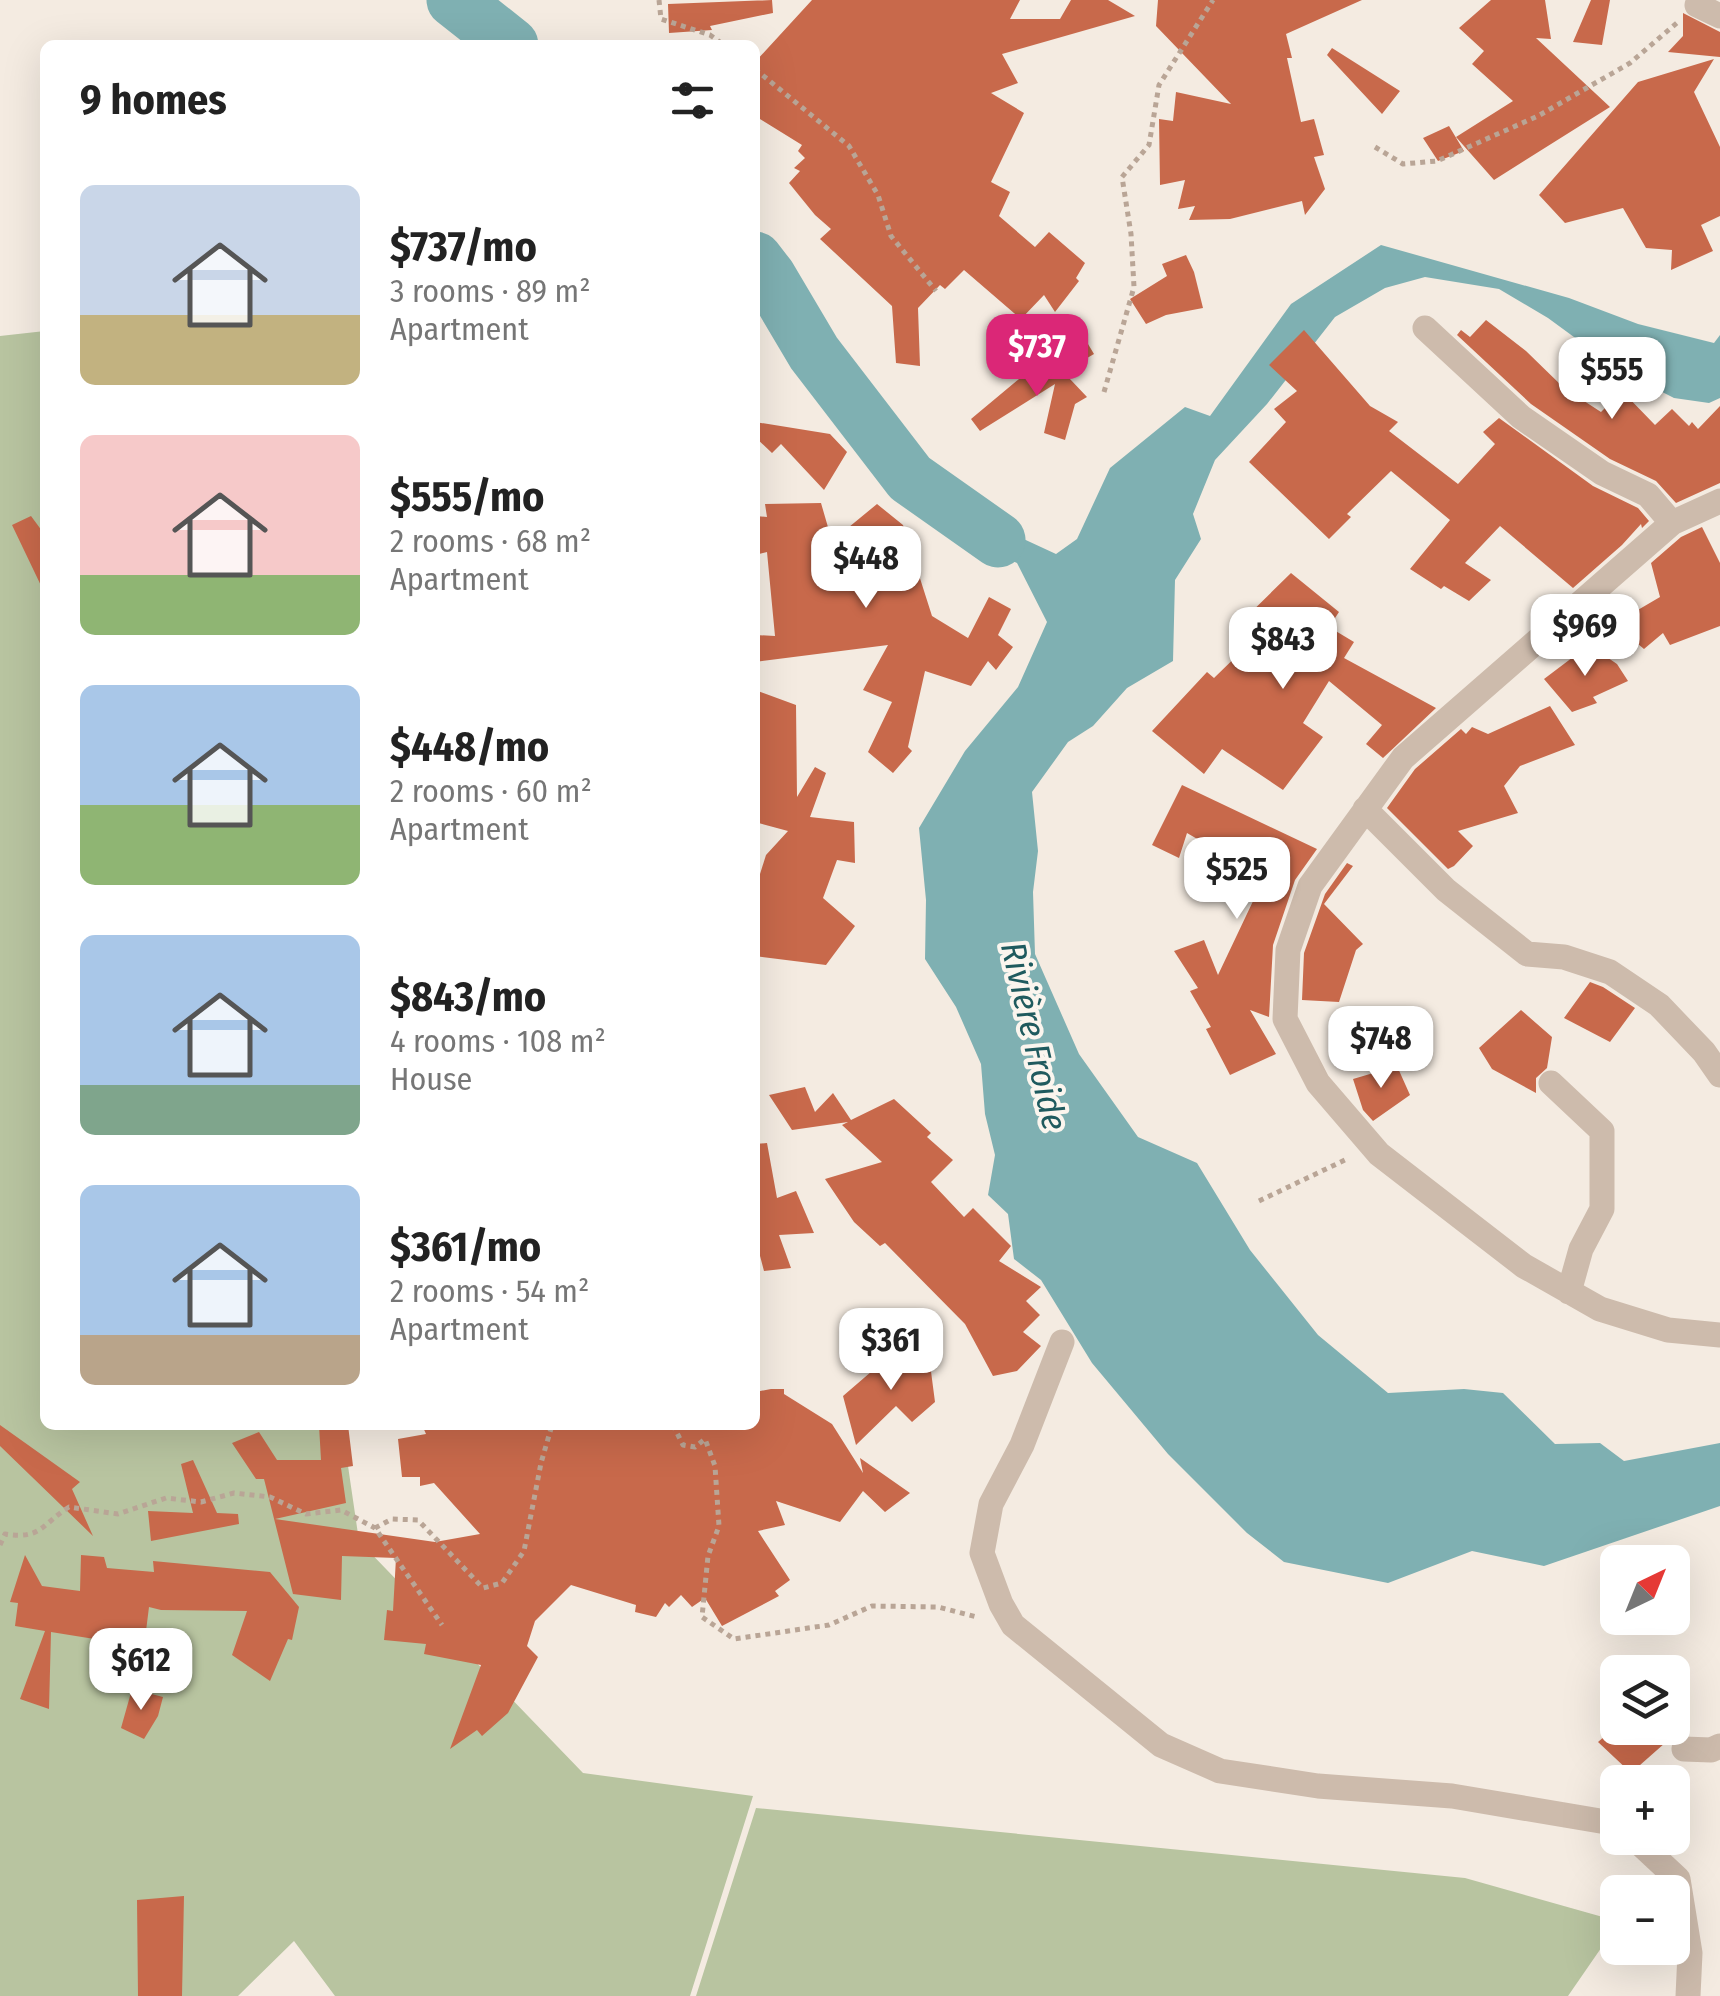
<!DOCTYPE html>
<html lang="en">
<head>
<meta charset="utf-8">
<style>
	body { margin:0; font-family:"Fira Sans Condensed",sans-serif; background:#f2f2f2; color:#222; height:100vh; display:flex; flex-direction:column; font-size:38px; white-space:nowrap }
	* { box-sizing:border-box; margin:0 }
	p { font-size:32px; color:#767676 }
	.icon { flex:none; width:55px; height:55px; fill:none; stroke:currentColor; stroke-width:2; stroke-linecap:round; stroke-linejoin:round }
	.map { position:relative; flex:1; overflow:hidden }
	.sheet { position:absolute; left:40px; top:40px; width:720px; height:1390px; display:flex; flex-direction:column; background:#fff; border-radius:15px; box-shadow:0 10px 40px #0002 }
	.sheet>* { flex:none }
	.needle { width:65px; rotate:43deg }
	.tools { position:absolute; left:1600px; top:1545px; display:grid; gap:20px }
	.tools a { display:grid; place-items:center; width:90px; height:90px; border-radius:15px; background:#fff; box-shadow:0 10px 40px #0002; font-size:50px }
	.price { position:absolute; translate:-50% -85px; padding:0 22px; border-radius:20px; background:#fff; color:#222; font-size:32px; line-height:65px; filter:drop-shadow(0 2px 5px #0008) }
	.price::after { content:''; position:absolute; left:50%; top:60px; width:30px; height:22px; margin-left:-15px; background:inherit; clip-path:polygon(0 0,100% 0,50% 100%) }
	.price.active { background:#db2777; color:#fff }
	ul { padding:0; list-style:none }
	li { display:flex; align-items:center; gap:30px; height:250px; padding:0 40px }
	li span { display:grid; place-items:center; flex:none; width:280px; height:200px; border-radius:15px; color:#555 }
	li>.icon { margin-inline-start:auto }
	span .icon { width:120px; height:120px; fill:#fffc; stroke-width:1 }
	li b { font-size:42px }
	h2 { display:flex; justify-content:space-between; align-items:center; height:120px; padding:0 40px; font-size:42px }
	.map>svg:first-child { display:block }
	.green { fill:#b8c4a0 }
	.water { fill:#7fb0b2 }
	.lines { fill:none; stroke-linecap:round; stroke-linejoin:round }
	.river { stroke:#7fb0b2; stroke-width:55 }
	.building { fill:#c8694b }
	.path { stroke:#b9a596; stroke-width:5; stroke-dasharray:5 5; stroke-linecap:butt }
	.minor { stroke:#cdbbac; stroke-width:25 }
	.labels { text-anchor:middle; stroke-width:8; stroke-linejoin:round; paint-order:stroke }
	.water-label { font-size:35px; font-style:italic; fill:#1f5a5e; stroke:#fbf5ee }
</style>
</head>
<body>
<div class="map">
<svg width="1720" height="1996" viewBox="0 0 1720 1996">
	<rect width="100%" height="100%" fill="#f4ebe1"/>
	<path class="green" d="M 45,331 L 45,1425 L 342,1425 L 359,1541 L 583,1773 L 753,1796 L 690,1996 L 335,1996 L 294,1941 L 238,1996 L 0,1996 L 0,336 Z
		M 756,1808 L 1465,1878 L 1617,1921 L 1617,1925 L 1568,1996 L 696,1996 Z"/>
	<path class="water" d="M 1381,245 L 1569,298 L 1638,324 L 1714,343 L 1720,335 L 1720,398 L 1709,403 L 1674,398 L 1619,370 L 1548,318 L 1499,289 L 1425,277 L 1385,288 L 1335,317 L 1267,404 L 1215,460 L 1193,514 L 1201,539 L 1175,580 L 1173,661 L 1127,688 L 1093,726 L 1068,742 L 1032,792 L 1038,851 L 1033,892 L 1035,954 L 1079,1054 L 1138,1137 L 1197,1163 L 1250,1250 L 1318,1335 L 1388,1393 L 1464,1389 L 1503,1393 L 1555,1444 L 1600,1443 L 1624,1461 L 1720,1443 L 1720,1506 L 1544,1566 L 1472,1551 L 1388,1583 L 1284,1562 L 1247,1533 L 1168,1454 L 1092,1363 L 1041,1280 L 1014,1259 L 1008,1214 L 988,1195 L 995,1155 L 985,1114 L 981,1064 L 956,1007 L 925,959 L 926,900 L 919,828 L 965,751 L 1018,687 L 1047,622 L 1017,563 L 977,545 L 937,499 L 1056,554 L 1077,539 L 1110,468 L 1185,407 L 1210,416 L 1291,304 Z"/>
	<g class="lines">
		<path class="river" d="M 454,0 L 511,45
			M 755,259 L 769,277 L 814,353 L 910,478 L 998,540"/>
	</g>
	<path class="building" d="M 772,0 L 773,13 L 710,26 L 712,30 L 669,33 L 668,4 Z
		M 812,0 L 1020,0 L 1010,19 L 1060,19 L 1071,0 L 1108,0 L 1135,16 L 1002,54 L 1018,83 L 991,93 L 1024,113 L 991,182 L 1010,192 L 999,216 L 1035,247 L 1049,232 L 1085,263 L 1076,278 L 1079,281 L 1055,312 L 1044,295 L 1021,319 L 964,270 L 945,289 L 940,285 L 918,308 L 920,366 L 896,363 L 892,306 L 820,239 L 831,229 L 815,215 L 789,183 L 800,171 L 794,168 L 805,158 L 798,151 L 802,145 L 755,116 L 755,62 Z
		M 1158,0 L 1362,0 L 1286,34 L 1292,58 L 1287,58 L 1301,122 L 1314,119 L 1324,155 L 1314,157 L 1325,189 L 1305,215 L 1302,201 L 1230,219 L 1189,220 L 1195,206 L 1178,209 L 1185,180 L 1160,185 L 1159,119 L 1173,121 L 1176,92 L 1231,104 L 1156,26 Z
		M 1491,0 L 1545,0 L 1551,39 L 1536,38 L 1610,107 L 1494,180 L 1456,137 L 1513,101 L 1472,64 L 1484,51 L 1459,28 Z
		M 1591,0 L 1610,0 L 1602,45 L 1573,42 Z
		M 1683,13 L 1720,32 L 1720,57 L 1668,52 L 1683,36 Z
		M 1332,48 L 1400,91 L 1382,114 L 1327,55 Z
		M 1714,59 L 1694,92 L 1720,147 L 1720,216 L 1701,225 L 1713,251 L 1671,270 L 1672,250 L 1646,248 L 1623,208 L 1565,223 L 1539,195 L 1638,82 Z
		M 1449,126 L 1464,151 L 1438,161 L 1423,138 Z
		M 1186,255 L 1194,272 L 1203,308 L 1166,315 L 1146,324 L 1130,299 L 1167,276 L 1162,264 Z
		M 1486,320 L 1526,351 L 1564,388 L 1601,412 L 1622,391 L 1655,425 L 1672,409 L 1689,426 L 1692,422 L 1698,429 L 1720,406 L 1720,483 L 1676,503 L 1656,481 L 1610,459 L 1531,404 L 1457,335 L 1461,330 L 1470,337 Z
		M 1079,329 L 1094,354 L 1075,365 L 1059,346 Z
		M 1304,330 L 1370,406 L 1398,422 L 1389,431 L 1458,484 L 1495,444 L 1483,432 L 1499,418 L 1593,486 L 1638,508 L 1649,521 L 1642,528 L 1641,524 L 1622,545 L 1573,588 L 1500,526 L 1465,563 L 1491,580 L 1469,601 L 1444,586 L 1441,589 L 1410,569 L 1450,520 L 1391,471 L 1347,514 L 1351,517 L 1329,539 L 1249,462 L 1286,422 L 1274,409 L 1297,391 L 1269,365 Z
		M 1052,360 L 1087,397 L 1075,404 L 1065,440 L 1044,433 L 1055,384 L 980,431 L 971,419 L 1025,374 Z
		M 755,422 L 830,434 L 847,452 L 824,490 L 781,444 L 772,453 L 755,437 Z
		M 821,503 L 832,541 L 877,504 L 903,525 L 932,616 L 968,638 L 989,597 L 1011,609 L 998,635 L 1013,647 L 996,670 L 988,661 L 971,686 L 925,671 L 908,747 L 912,751 L 893,773 L 868,752 L 892,702 L 863,690 L 888,645 L 755,662 L 755,635 L 775,636 L 767,552 L 755,555 L 755,516 L 767,517 L 765,504 Z
		M 31,516 L 45,535 L 45,594 L 12,525 Z
		M 1702,527 L 1720,563 L 1720,626 L 1670,645 L 1663,633 L 1644,649 L 1614,624 L 1660,597 L 1651,563 L 1681,537 Z
		M 1291,573 L 1339,612 L 1329,627 L 1354,642 L 1344,658 L 1436,708 L 1383,758 L 1366,744 L 1382,725 L 1329,681 L 1303,723 L 1323,737 L 1283,790 L 1222,749 L 1204,774 L 1152,731 L 1207,672 L 1214,678 L 1252,641 L 1236,627 Z
		M 1589,645 L 1617,664 L 1628,681 L 1593,697 L 1597,703 L 1572,712 L 1544,679 Z
		M 755,690 L 796,705 L 797,797 L 815,767 L 826,773 L 810,817 L 854,822 L 855,863 L 837,860 L 823,898 L 855,926 L 826,965 L 755,956 L 755,890 L 766,855 L 788,831 L 755,822 Z
		M 1550,706 L 1575,745 L 1520,766 L 1504,786 L 1518,813 L 1458,831 L 1473,846 L 1454,866 L 1448,869 L 1387,808 L 1415,769 L 1461,729 L 1466,734 L 1472,727 L 1488,734 Z
		M 1182,785 L 1317,849 L 1295,880 L 1273,945 L 1269,1017 L 1250,1010 L 1276,1054 L 1230,1075 L 1206,1029 L 1211,1027 L 1190,991 L 1198,988 L 1174,951 L 1204,940 L 1218,975 L 1264,878 L 1187,833 L 1179,858 L 1152,845 Z
		M 1347,863 L 1353,866 L 1324,904 L 1363,944 L 1356,950 L 1339,1002 L 1302,1000 L 1304,953 L 1325,894 Z
		M 1590,982 L 1603,987 L 1635,1008 L 1610,1042 L 1564,1018 Z
		M 1521,1010 L 1552,1037 L 1547,1068 L 1536,1078 L 1536,1093 L 1492,1069 L 1479,1048 Z
		M 1397,1066 L 1410,1095 L 1373,1121 L 1363,1110 L 1353,1079 Z
		M 805,1087 L 815,1112 L 833,1093 L 851,1120 L 894,1099 L 931,1133 L 927,1137 L 953,1160 L 931,1182 L 964,1217 L 973,1208 L 1011,1246 L 999,1261 L 1041,1287 L 1026,1301 L 1040,1315 L 1023,1332 L 1041,1346 L 1017,1371 L 993,1376 L 965,1324 L 885,1243 L 880,1246 L 854,1222 L 825,1179 L 882,1162 L 842,1125 L 848,1122 L 792,1130 L 769,1095 Z
		M 767,1143 L 777,1198 L 796,1191 L 814,1233 L 779,1235 L 791,1268 L 764,1271 L 755,1237 L 755,1144 Z
		M 927,1341 L 935,1402 L 912,1422 L 896,1406 L 856,1445 L 843,1396 L 886,1359 L 898,1371 Z
		M 771,1389 L 784,1389 L 784,1394 L 832,1424 L 863,1473 L 860,1458 L 910,1493 L 885,1512 L 863,1491 L 840,1522 L 776,1501 L 785,1525 L 758,1531 L 790,1580 L 775,1591 L 779,1596 L 722,1626 L 705,1598 L 692,1607 L 681,1595 L 669,1607 L 665,1603 L 656,1617 L 635,1612 L 636,1605 L 571,1585 L 535,1621 L 527,1646 L 538,1657 L 508,1713 L 482,1736 L 477,1730 L 450,1749 L 481,1665 L 424,1654 L 426,1644 L 384,1640 L 387,1610 L 393,1611 L 396,1558 L 342,1556 L 341,1600 L 293,1594 L 264,1479 L 256,1479 L 232,1443 L 259,1432 L 277,1460 L 321,1460 L 319,1425 L 348,1425 L 353,1466 L 341,1468 L 346,1503 L 275,1519 L 435,1542 L 480,1534 L 434,1483 L 420,1486 L 420,1477 L 402,1477 L 398,1439 L 426,1434 L 422,1425 L 755,1425 L 755,1392 Z
		M 0,1425 L 80,1482 L 72,1489 L 93,1536 L 0,1446 Z
		M 193,1460 L 217,1513 L 238,1514 L 239,1524 L 151,1541 L 148,1511 L 193,1513 L 181,1464 Z
		M 25,1555 L 42,1586 L 80,1591 L 81,1555 L 104,1557 L 107,1568 L 154,1572 L 153,1561 L 270,1572 L 299,1607 L 292,1640 L 288,1639 L 270,1681 L 232,1655 L 247,1611 L 161,1610 L 149,1607 L 144,1647 L 51,1632 L 49,1709 L 20,1699 L 45,1631 L 15,1626 L 18,1603 L 10,1602 Z
		M 132,1689 L 163,1697 L 158,1716 L 144,1739 L 121,1728 Z
		M 1614,1728 L 1682,1728 L 1631,1773 L 1598,1742 Z
		M 184,1896 L 182,1996 L 138,1996 L 137,1900 Z"/>
	<g class="lines">
		<path class="path" d="M 659,0 L 661,19 L 710,35 L 724,45
			M 755,69 L 849,146 L 878,195 L 891,236 L 936,291
			M 1375,147 L 1403,164 L 1437,161 L 1538,116 L 1630,63 L 1678,22
			M 1104,392 L 1134,287 L 1131,234 L 1122,177 L 1149,145 L 1159,85 L 1213,0
			M 1259,1201 L 1347,1159
			M 673,1425 L 683,1445 L 695,1447 L 705,1439 L 715,1466 L 719,1526 L 708,1556 L 702,1617 L 734,1639 L 829,1625 L 872,1606 L 938,1607 L 977,1617
			M 375,1528 L 392,1519 L 418,1520 L 483,1588 L 502,1583 L 524,1551 L 541,1463 L 552,1425
			M 0,1545 L 5,1534 C 41,1540 42,1524 69,1507 L 118,1514 L 166,1498 L 201,1502 L 234,1493 L 270,1497 L 306,1514 L 341,1510 L 375,1528 L 442,1625"/>
		<path class="minor" d="M 1697,5 L 1720,16
			M 1425,328 L 1521,417 L 1602,473 L 1648,495 L 1672,523
			M 1720,501 L 1672,523 L 1403,758 L 1310,886 L 1288,950 L 1285,1019 L 1318,1083 L 1379,1154 L 1524,1266 L 1600,1309 L 1668,1330 L 1720,1335
			M 1365,809 L 1446,890 L 1527,954 L 1564,957 L 1610,972 L 1659,1005 L 1704,1052 L 1720,1075
			M 1551,1083 L 1602,1131 L 1602,1209 L 1581,1249 L 1569,1292
			M 1062,1342 L 1022,1445 L 991,1504 L 982,1553 L 1001,1604 L 1013,1625 L 1161,1745 L 1220,1771 L 1318,1786 L 1452,1796 L 1618,1824
			M 1684,1749 L 1711,1750 L 1720,1746
			M 1634,1838 L 1678,1879 L 1690,1953 L 1688,1996"/>
	</g>
	<g class="labels">
		<g class="water-label">
			<text transform="translate(1034 1036) rotate(77)" y="12">Rivière Froide</text>
		</g>
	</g>
</svg>
<div class="tools">
<a><svg class="needle" viewBox="-14 -14 28 28"><path d="M0-13l5 13h-10z" fill="#e53935"/><path d="M0 13l5-13h-10z" fill="#767676"/></svg></a>
<a><svg class="icon" aria-label="layers" viewBox="0 0 24 24"><path d="M12 4l9 5-9 5-9-5zM3 14l9 5 9-5"/></svg></a>
<a>+</a>
<a>−</a>
</div>
<b class="price active" style="left:1037px;top:399px">$737</b>
<b class="price" style="left:1612px;top:422px">$555</b>
<b class="price" style="left:866px;top:611px">$448</b>
<b class="price" style="left:1585px;top:679px">$969</b>
<b class="price" style="left:1283px;top:692px">$843</b>
<b class="price" style="left:1237px;top:922px">$525</b>
<b class="price" style="left:1381px;top:1091px">$748</b>
<b class="price" style="left:891px;top:1393px">$361</b>
<b class="price" style="left:141px;top:1713px">$612</b>
<section class="sheet">
<h2>9 homes<svg class="icon" aria-label="filters" viewBox="0 0 24 24"><path d="M4 7h16M4 17h16"/><circle cx="9" cy="7" r="2"/><circle cx="15" cy="17" r="2"/></svg></h2>
<ul>
<li><span style="background:linear-gradient(#c9d6e8 65%,#c2b280 0)"><svg class="icon" aria-label="home" viewBox="0 0 24 24"><path d="M3 11l9-7 9 7M6 9v11h12V9"/></svg></span><div><b>$737/mo</b><p>3 rooms · 89 m²</p><p>Apartment</p></div></li>
<li><span style="background:linear-gradient(#f6c9c9 70%,#8fb573 0)"><svg class="icon" aria-label="home" viewBox="0 0 24 24"><path d="M3 11l9-7 9 7M6 9v11h12V9"/></svg></span><div><b>$555/mo</b><p>2 rooms · 68 m²</p><p>Apartment</p></div></li>
<li><span style="background:linear-gradient(#a9c7e8 60%,#8fb573 0)"><svg class="icon" aria-label="home" viewBox="0 0 24 24"><path d="M3 11l9-7 9 7M6 9v11h12V9"/></svg></span><div><b>$448/mo</b><p>2 rooms · 60 m²</p><p>Apartment</p></div></li>
<li><span style="background:linear-gradient(#a9c7e8 75%,#7fa58c 0)"><svg class="icon" aria-label="home" viewBox="0 0 24 24"><path d="M3 11l9-7 9 7M6 9v11h12V9"/></svg></span><div><b>$843/mo</b><p>4 rooms · 108 m²</p><p>House</p></div></li>
<li><span style="background:linear-gradient(#a9c7e8 75%,#b9a48a 0)"><svg class="icon" aria-label="home" viewBox="0 0 24 24"><path d="M3 11l9-7 9 7M6 9v11h12V9"/></svg></span><div><b>$361/mo</b><p>2 rooms · 54 m²</p><p>Apartment</p></div></li>
</ul>
</section>
</div>
</body>
</html>
